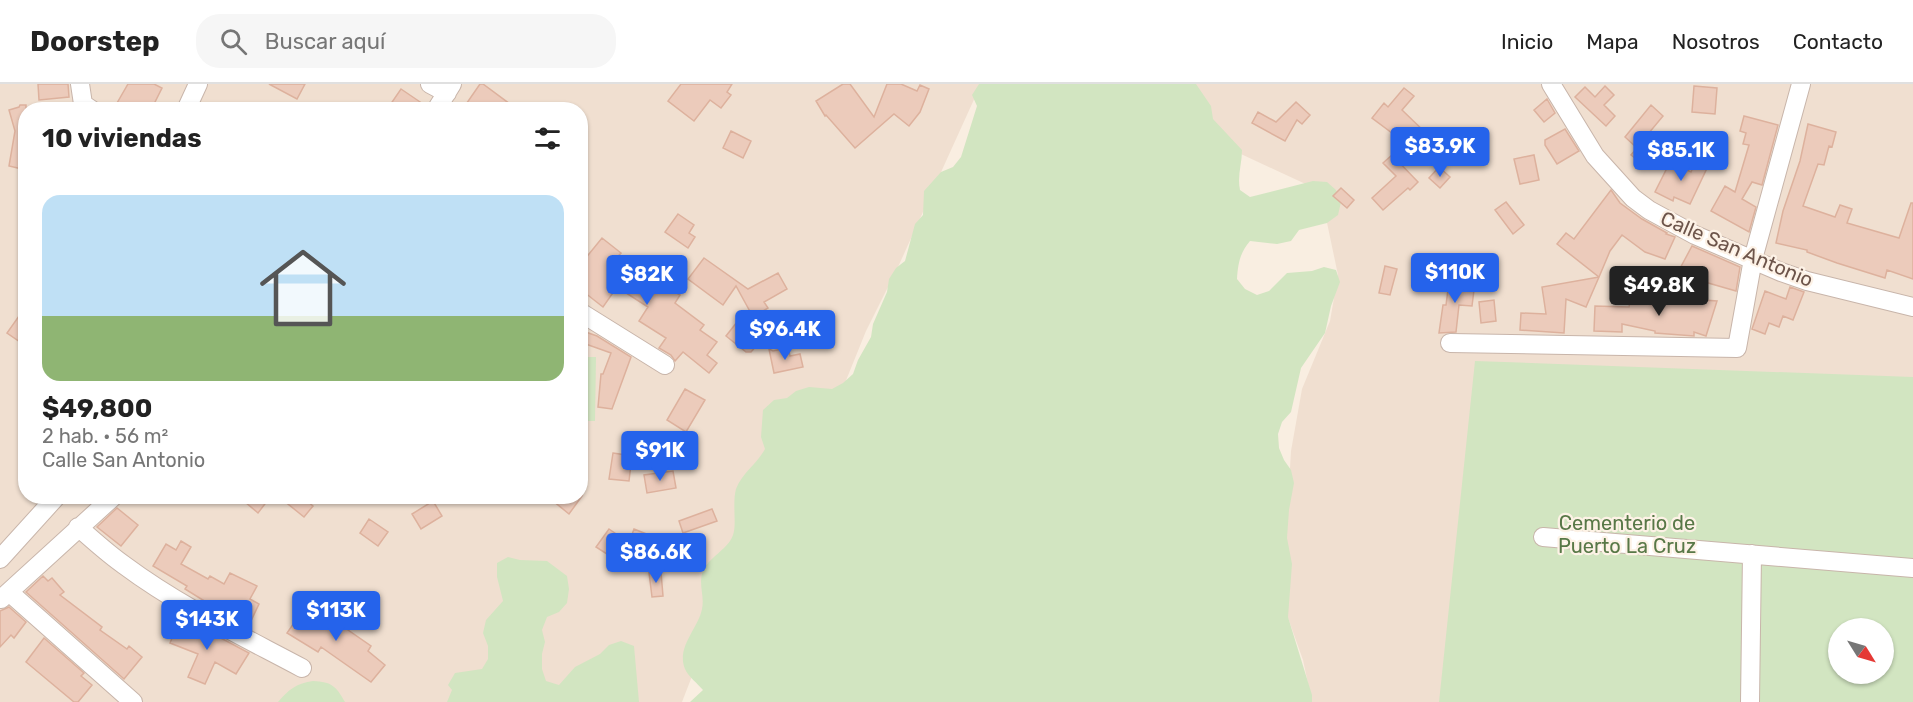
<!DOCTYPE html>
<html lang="es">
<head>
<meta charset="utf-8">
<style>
	body { margin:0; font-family:Rubik,sans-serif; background:#f6f6f6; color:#222; height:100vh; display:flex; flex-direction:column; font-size:22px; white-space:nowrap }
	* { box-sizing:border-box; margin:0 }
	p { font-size:20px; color:#767676 }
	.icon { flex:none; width:33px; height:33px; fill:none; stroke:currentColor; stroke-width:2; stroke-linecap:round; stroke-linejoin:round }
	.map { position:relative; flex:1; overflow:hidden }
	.panel { position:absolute; left:18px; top:18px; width:570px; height:402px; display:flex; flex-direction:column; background:#fff; border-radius:24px; box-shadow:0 2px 4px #0004 }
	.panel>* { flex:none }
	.needle { width:39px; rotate:127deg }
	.buttons { position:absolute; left:1828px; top:534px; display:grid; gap:12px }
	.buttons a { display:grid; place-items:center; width:66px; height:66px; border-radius:50%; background:#fff; box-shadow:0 2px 4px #0004; font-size:30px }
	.price { position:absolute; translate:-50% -51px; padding:0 14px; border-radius:6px; background:#2563eb; color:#fff; font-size:20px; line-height:39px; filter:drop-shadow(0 2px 3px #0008) }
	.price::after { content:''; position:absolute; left:50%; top:36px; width:18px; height:14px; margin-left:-9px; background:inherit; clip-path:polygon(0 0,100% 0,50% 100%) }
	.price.current { background:#222; color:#fff }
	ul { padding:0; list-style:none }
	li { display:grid; align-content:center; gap:12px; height:318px; padding:0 24px }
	li span { display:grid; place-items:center; height:186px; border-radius:18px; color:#555 }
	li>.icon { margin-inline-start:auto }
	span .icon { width:108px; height:108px; fill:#fffc; stroke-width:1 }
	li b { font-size:26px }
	h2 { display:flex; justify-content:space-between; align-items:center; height:72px; padding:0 24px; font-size:26px }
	header { display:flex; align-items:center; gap:36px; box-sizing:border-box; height:84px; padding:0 30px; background:#fff; border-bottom:2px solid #e0e0e0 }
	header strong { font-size:28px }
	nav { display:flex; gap:33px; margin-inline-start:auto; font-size:21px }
	.search { width:420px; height:54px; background:#f6f6f6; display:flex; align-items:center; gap:15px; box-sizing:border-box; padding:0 21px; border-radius:24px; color:#767676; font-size:22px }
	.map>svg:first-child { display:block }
	.residential { fill:#f0dfd0; fill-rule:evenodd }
	.green { fill:#d2e5c1; fill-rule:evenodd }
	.building { fill:#eccbbb; stroke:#ddb19d; stroke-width:1.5 }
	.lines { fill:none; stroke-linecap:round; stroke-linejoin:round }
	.minor-casing { stroke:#c8b5aa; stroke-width:20 }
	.minor { stroke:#fff; stroke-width:18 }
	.labels { text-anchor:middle; stroke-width:4.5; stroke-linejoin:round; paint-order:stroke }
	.street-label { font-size:20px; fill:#6d554b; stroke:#fdf2e6 }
	.park-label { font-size:20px; fill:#587847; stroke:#fdf2e6 }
</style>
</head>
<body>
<header>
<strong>Doorstep</strong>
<div class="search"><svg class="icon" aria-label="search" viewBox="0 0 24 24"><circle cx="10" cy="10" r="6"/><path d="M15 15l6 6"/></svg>Buscar aquí</div>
<nav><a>Inicio</a><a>Mapa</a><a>Nosotros</a><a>Contacto</a></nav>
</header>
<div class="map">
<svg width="1913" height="618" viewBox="0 0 1913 618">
	<rect width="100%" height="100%" fill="#f9eee1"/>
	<path class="residential" d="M 0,0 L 981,0 L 898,183 L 866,247 L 830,336 L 708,551 L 682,618 L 0,618 ZM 26,26 L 580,26 L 580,412 L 26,412 Z
		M 1173,0 L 1913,0 L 1913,618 L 1312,618 L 1303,576 L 1287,531 L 1285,470 L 1291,367 L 1302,305 L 1330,237 L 1338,191 L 1326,134 L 1312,103 L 1228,64 ZM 1839,544 L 1884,544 L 1884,590 L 1839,590 Z"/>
	<path class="green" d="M 979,0 L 1196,0 L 1211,22 L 1213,35 L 1242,66 C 1242,80 1237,92 1240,106 L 1250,113 L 1313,97 L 1327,98 L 1336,106 L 1341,118 L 1338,131 L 1327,139 L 1299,146 L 1291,157 L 1277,160 L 1250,157 C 1240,169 1238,179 1237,195 L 1245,205 L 1257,211 L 1269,207 L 1287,189 L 1312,187 L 1324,183 L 1336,186 L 1340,198 L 1331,222 L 1325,249 L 1301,284 L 1291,328 L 1282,338 L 1278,350 L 1279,364 L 1284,376 L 1291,386 L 1294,399 L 1289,426 L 1287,454 L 1292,480 L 1288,533 L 1312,611 L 1312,618 L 690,618 L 703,606 C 698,600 688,592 685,585 C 676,563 698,545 702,525 C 705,510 697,499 704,485 C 712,471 728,465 733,451 C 737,440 732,420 736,405 C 742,389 757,380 765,365 L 761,353 L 763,326 L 774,316 L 787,314 L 796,307 L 809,303 L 832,305 L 843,299 L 853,290 L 858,276 L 871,253 L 873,240 L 887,208 L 889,195 L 896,184 L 905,177 L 915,140 L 923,131 L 924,107 L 941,88 L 953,83 L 961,73 L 977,22 L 972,11 Z
		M 581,273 L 596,273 L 595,337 L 581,337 Z
		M 1475,277 L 1913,293 L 1913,618 L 1439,618 ZM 1839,544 L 1884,544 L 1884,590 L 1839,590 Z
		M 508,473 L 520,476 L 547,477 L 567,492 L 569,505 L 567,519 L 559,528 L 547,533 L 542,546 L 545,558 L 542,570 L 542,585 L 546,597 L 559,601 L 575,583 L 600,570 L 609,561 L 621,557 L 634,562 L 639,618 L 447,618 L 452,606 L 448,601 L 455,589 L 482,585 L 488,575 L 488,562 L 483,549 L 486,536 L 503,517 L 497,493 L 497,479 Z
		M 313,597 C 332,598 336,602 345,618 L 278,618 C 288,606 297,599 313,597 Z"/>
	<path class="building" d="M 38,0 L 68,0 L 69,13 L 39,16 Z
		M 128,0 L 154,0 L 162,4 L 151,26 L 113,26 Z
		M 269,0 L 305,0 L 297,15 Z
		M 480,0 L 483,0 L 518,26 L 462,26 Z
		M 681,0 L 732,0 L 727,8 L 731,11 L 721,24 L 710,16 L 694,37 L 668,17 Z
		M 843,0 L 850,0 L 874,33 L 887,0 L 901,0 L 917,7 L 920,1 L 929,5 L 920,28 L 909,42 L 894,30 L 855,64 L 826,31 L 825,32 L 816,17 Z
		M 1605,2 L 1614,11 L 1604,21 L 1615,32 L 1606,42 L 1575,13 L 1585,3 L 1595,13 Z
		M 1694,2 L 1717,4 L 1715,30 L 1692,28 Z
		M 1404,4 L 1414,12 L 1402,26 L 1429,52 L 1418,63 L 1404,49 L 1400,55 L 1372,34 L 1384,19 L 1388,23 Z
		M 401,5 L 426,22 L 425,26 L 397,26 L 390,21 Z
		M 1547,15 L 1555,29 L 1544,38 L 1534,26 Z
		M 1296,18 L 1310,31 L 1302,40 L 1297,36 L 1285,57 L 1252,39 L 1258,28 L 1276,38 Z
		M 20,21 L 26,21 L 26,72 L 22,85 L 9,82 L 15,47 L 9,26 L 19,23 Z
		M 1651,21 L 1663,32 L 1648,50 L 1662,60 L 1645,82 L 1631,71 L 1637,64 L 1625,53 Z
		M 1744,32 L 1778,41 L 1762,101 L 1752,98 L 1742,115 L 1756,123 L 1749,148 L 1711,127 L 1725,102 L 1735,108 L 1749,61 L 1743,60 L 1746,49 L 1740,47 Z
		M 1808,40 L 1836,48 L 1832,63 L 1829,62 L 1824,81 L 1818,80 L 1803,122 L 1835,133 L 1840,121 L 1852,125 L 1847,139 L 1899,154 L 1911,119 L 1913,119 L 1913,195 L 1887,186 L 1885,194 L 1837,179 L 1807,168 L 1807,166 L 1776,159 L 1783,127 L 1800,77 Z
		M 1565,45 L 1579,67 L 1557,80 L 1545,61 L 1545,56 Z
		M 731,47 L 751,57 L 743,74 L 723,64 Z
		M 1392,71 L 1418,98 L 1410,106 L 1408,104 L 1383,126 L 1372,114 L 1396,92 L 1383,79 Z
		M 1534,71 L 1539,96 L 1520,100 L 1514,75 Z
		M 1696,76 L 1708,82 L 1690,120 L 1674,113 L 1673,117 L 1655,108 L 1670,78 L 1691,88 Z
		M 1439,83 L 1450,93 L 1440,104 L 1429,94 Z
		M 1341,104 L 1354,116 L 1347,124 L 1333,112 Z
		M 1611,106 L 1620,119 L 1642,135 L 1667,149 L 1666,150 L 1675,153 L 1665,175 L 1645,168 L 1622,151 L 1610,167 L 1599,193 L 1557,160 L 1566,149 L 1574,155 Z
		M 1506,118 L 1524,141 L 1513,150 L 1495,126 Z
		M 678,130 L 694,141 L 689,149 L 695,153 L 688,164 L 665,148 Z
		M 602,154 L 621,169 L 612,179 L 643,201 L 645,198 L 661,208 L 665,202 L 680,211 L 675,219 L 704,241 L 700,246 L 717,258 L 707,271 L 717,279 L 709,289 L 683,268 L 675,277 L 671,271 L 659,264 L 666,254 L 639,237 L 648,223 L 617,203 L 603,223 L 580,205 L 580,181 Z
		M 1692,162 L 1740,183 L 1736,207 L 1677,190 Z
		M 704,174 L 748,205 L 778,189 L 787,205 L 764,218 L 768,224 L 753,233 L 736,202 L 723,221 L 688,195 Z
		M 1385,182 L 1397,185 L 1390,211 L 1379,209 Z
		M 1450,190 L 1462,192 L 1461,204 L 1474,206 L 1472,222 L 1459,221 L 1456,248 L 1439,249 L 1443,221 L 1446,221 Z
		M 1599,193 L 1586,223 L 1566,215 L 1564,249 L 1520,246 L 1521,229 L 1546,230 L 1542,203 Z
		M 1790,203 L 1804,208 L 1793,236 L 1783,232 L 1779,243 L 1769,239 L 1765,250 L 1752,245 L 1765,207 L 1786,215 Z
		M 1660,213 L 1717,217 L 1706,252 L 1694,248 L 1694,252 L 1655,249 L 1655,247 L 1622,240 L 1622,248 L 1594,247 L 1595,222 L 1629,223 L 1630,217 L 1658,222 Z
		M 1494,216 L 1496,237 L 1481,239 L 1479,218 Z
		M 26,222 L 26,262 L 7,249 Z
		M 737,238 L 758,255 L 758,260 L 751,268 L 746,268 L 726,252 Z
		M 580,246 L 597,252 L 631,273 L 612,325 L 598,323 L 601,290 L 603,290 L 611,269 L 580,258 Z
		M 788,264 L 790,272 L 800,270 L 803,283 L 774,289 L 769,265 L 773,267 Z
		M 685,305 L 705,316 L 686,348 L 667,336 Z
		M 613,369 L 632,372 L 629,397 L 609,395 Z
		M 673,387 L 676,404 L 647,409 L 644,391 Z
		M 238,412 L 271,412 L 258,429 Z
		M 278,412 L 301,412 L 313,422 L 304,433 Z
		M 547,412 L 582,412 L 569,430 Z
		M 433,417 L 442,432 L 421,445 L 412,430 Z
		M 117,424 L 138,441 L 121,462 L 97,443 Z
		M 712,425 L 717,437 L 683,449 L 679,437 Z
		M 369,435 L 388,448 L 378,462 L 360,449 Z
		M 609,445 L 622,454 L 610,472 L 596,463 Z
		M 634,445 L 654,453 L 647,472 L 627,464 Z
		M 181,457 L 191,463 L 181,480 L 208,495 L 210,492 L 224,500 L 230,489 L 257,502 L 250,515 L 259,520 L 250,539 L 228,528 L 227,531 L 185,505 L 187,502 L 153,482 L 166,460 L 176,466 Z
		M 661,488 L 663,512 L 652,513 L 649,489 Z
		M 43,492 L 48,497 L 52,494 L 64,508 L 60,511 L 102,543 L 100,546 L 127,565 L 129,562 L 142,573 L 124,595 L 26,508 Z
		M 9,523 L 26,538 L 14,554 L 11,551 L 0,563 L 0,527 Z
		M 305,523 L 323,536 L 331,526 L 342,533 L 338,539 L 371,562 L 368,567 L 385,581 L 371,598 L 321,563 L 318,568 L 287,549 Z
		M 181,532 L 191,538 L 190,541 L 217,552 L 249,569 L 236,590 L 215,578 L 205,600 L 188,593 L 198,570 L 170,559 Z
		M 44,554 L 84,589 L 81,592 L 92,601 L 78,618 L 74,618 L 26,578 Z"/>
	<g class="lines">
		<g class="minor-casing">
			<path id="minor" d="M 80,0 L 83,20 L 92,26
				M 430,0 L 447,9
				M 1551,0 L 1595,72 L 1633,114 L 1649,126 L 1695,151 L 1781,188 L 1807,197 L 1913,223
				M 186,26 L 198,0
				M 436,26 L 452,0
				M 580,228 L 665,281
				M 1450,259 L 1737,264 L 1753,175 L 1801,0
				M 78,443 C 93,456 108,470 124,481 C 179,522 242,552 302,584
				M 1543,453 L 1913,484
				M 0,475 L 57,412
				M 9,508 L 133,618
				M 1,515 L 114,412
				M 1750,618 L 1752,470"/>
		</g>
		<use href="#minor" class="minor"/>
	</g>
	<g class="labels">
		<g class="street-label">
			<text transform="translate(1737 165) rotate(23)" y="7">Calle San Antonio</text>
		</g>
		<g class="park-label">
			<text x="1627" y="446">Cementerio de<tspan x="1627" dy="23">Puerto La Cruz</tspan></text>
		</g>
	</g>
</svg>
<div class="buttons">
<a><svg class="needle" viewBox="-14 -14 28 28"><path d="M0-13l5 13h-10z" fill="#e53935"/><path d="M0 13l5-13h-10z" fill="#767676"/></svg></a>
</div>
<b class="price" style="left:1440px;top:94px">$83.9K</b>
<b class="price" style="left:1681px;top:98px">$85.1K</b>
<b class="price" style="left:1455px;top:220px">$110K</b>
<b class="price" style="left:647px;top:222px">$82K</b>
<b class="price current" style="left:1659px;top:233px">$49.8K</b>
<b class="price" style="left:785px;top:277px">$96.4K</b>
<b class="price" style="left:660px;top:398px">$91K</b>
<b class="price" style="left:656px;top:500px">$86.6K</b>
<b class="price" style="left:336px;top:558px">$113K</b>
<b class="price" style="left:207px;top:567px">$143K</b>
<section class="panel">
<h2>10 viviendas<svg class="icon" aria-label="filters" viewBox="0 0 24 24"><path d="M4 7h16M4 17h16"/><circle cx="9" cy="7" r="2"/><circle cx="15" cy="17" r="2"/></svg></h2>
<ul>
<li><span style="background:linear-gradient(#bfe0f5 65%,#8fb573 0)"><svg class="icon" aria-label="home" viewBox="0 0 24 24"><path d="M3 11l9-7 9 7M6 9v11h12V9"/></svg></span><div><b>$49,800</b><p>2 hab. · 56 m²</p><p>Calle San Antonio</p></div></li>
</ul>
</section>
</div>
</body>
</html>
